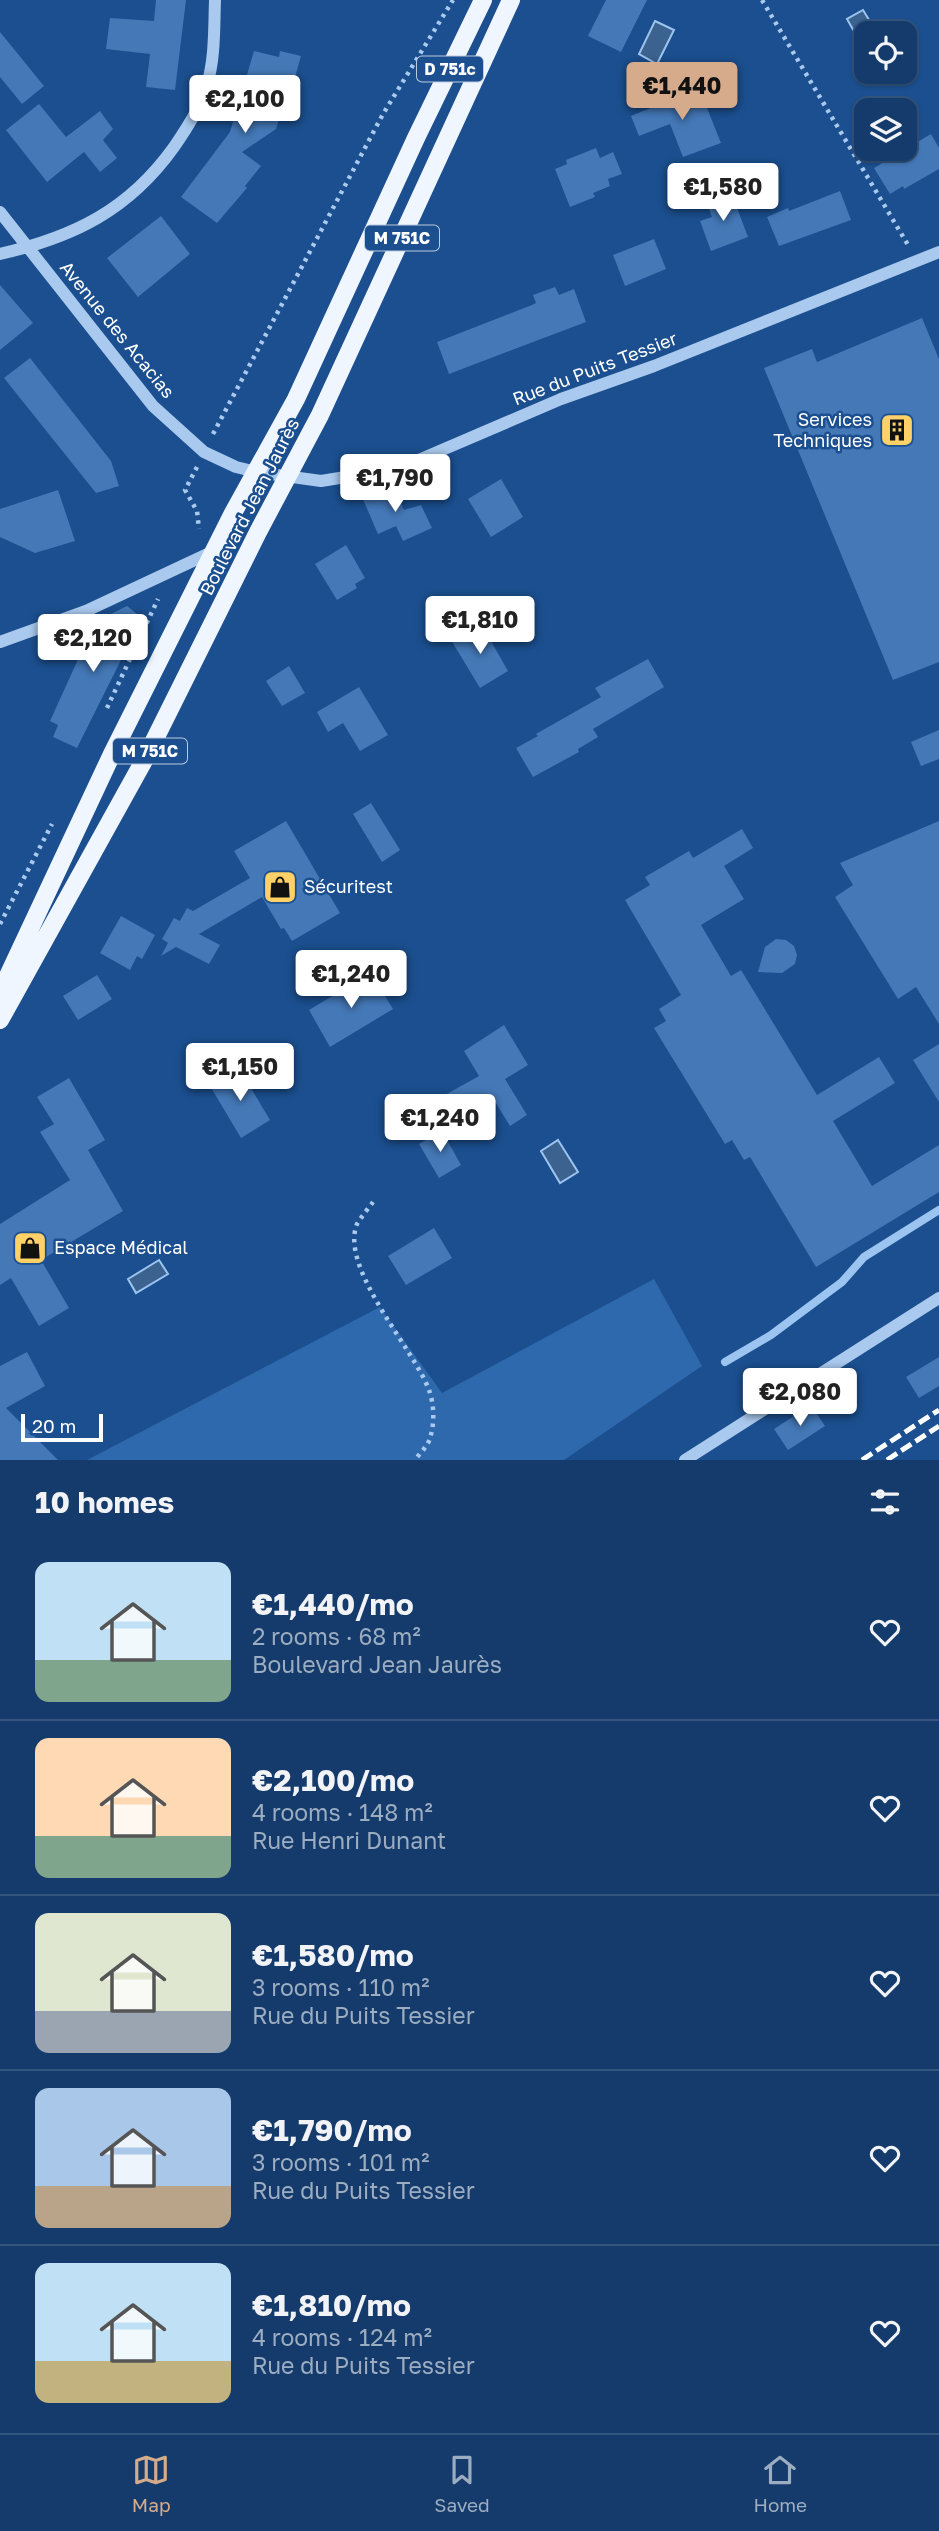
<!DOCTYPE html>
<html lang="en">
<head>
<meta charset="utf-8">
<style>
	body { margin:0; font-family:"Golos Text",sans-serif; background:#1d4271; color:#f1f3f6; height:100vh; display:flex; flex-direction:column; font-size:26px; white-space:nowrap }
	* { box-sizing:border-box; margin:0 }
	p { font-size:23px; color:#9dadc1 }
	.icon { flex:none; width:38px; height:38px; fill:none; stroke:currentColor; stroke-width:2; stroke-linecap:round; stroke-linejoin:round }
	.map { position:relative; height:1460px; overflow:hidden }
	.details { display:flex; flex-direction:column; background:#143b6b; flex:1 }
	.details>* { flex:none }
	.fabs { position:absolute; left:854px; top:21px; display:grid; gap:14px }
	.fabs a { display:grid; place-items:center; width:63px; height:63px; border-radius:14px; background:#143b6b; box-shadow:0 2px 5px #0004,0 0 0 2px #33557e; font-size:35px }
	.scale { position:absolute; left:21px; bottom:18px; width:82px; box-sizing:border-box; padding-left:7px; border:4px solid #fff; border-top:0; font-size:19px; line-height:24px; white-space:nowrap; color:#fff; -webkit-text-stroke:5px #1b4f8f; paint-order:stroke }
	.price { position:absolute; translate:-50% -60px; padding:0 16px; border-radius:7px; background:#fff; color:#222; font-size:23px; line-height:46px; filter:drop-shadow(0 2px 4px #0008) }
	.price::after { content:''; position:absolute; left:50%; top:42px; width:21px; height:16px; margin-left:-10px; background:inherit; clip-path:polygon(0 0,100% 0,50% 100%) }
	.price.current { background:#d6ab8b; color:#111 }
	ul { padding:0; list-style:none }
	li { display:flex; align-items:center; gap:21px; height:175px; padding:0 35px }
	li+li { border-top:2px solid #33557e }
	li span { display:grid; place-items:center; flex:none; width:196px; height:140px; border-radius:14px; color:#555 }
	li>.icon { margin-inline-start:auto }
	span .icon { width:84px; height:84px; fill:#fffc; stroke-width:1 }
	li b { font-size:30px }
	h2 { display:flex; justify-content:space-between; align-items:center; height:84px; padding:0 35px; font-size:30px }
	.dock { display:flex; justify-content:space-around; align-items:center; height:98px; border-top:2px solid #33557e; background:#143b6b; font-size:19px; color:#9dadc1 }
	.dock a { display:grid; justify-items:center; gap:4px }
	.dock .current { color:#d6ab8b }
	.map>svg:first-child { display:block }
	.green { fill:#2e69ad }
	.water { fill:#3c6290; stroke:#9cc4f0; stroke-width:2 }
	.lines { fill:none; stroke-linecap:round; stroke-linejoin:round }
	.stream { stroke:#9cc4f0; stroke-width:8 }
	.building { fill:#4478b7 }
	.path { stroke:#a9c9ee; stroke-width:4.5; stroke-dasharray:3.5 5; stroke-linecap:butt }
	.minor { stroke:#a9c9ee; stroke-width:12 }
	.major { stroke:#f0f6ff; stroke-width:18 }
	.rail { stroke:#fff; stroke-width:5; stroke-dasharray:12 5; stroke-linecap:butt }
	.labels { text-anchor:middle; stroke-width:5; stroke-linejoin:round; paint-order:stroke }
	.shield { fill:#1b4f8f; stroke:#bbcadd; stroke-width:2 }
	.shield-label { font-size:16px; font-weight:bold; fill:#fff }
	.street-label { font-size:18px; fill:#fff; stroke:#1b4f8f }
	.poi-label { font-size:18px; fill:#fff; stroke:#1b4f8f; text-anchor:start }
</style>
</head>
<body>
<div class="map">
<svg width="939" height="1460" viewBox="0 0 939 1460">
	<rect width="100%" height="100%" fill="#1b4f8f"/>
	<path class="green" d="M 654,1279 L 702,1366 L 564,1460 L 87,1460 L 380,1307 L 442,1393 Z"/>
	<path class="water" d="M 863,10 L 877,33 L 866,33 L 865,51 L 847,19 Z
		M 655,21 L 674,30 L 657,64 L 639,54 Z
		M 558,1140 L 578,1172 L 560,1183 L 541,1151 Z
		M 159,1260 L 168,1274 L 136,1293 L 128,1279 Z"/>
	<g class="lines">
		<path class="stream" d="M 725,1362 L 771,1335 L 842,1282 L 864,1257 L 939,1210"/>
	</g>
	<path class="building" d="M 156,0 L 186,0 L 175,90 L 146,87 L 150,54 L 106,49 L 110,18 L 154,21 Z
		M 606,0 L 647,0 L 621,52 L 588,36 Z
		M 0,32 L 44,86 L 22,104 L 0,77 Z
		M 254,51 L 279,57 L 280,51 L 301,56 L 290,95 L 287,94 L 276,129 L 242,152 L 261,166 L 245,186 L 247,188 L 217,223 L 181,197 L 230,132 Z
		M 699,88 L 721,143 L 683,157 L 670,124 L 639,136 L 631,116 Z
		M 39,104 L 66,137 L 100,111 L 113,129 L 103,140 L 117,158 L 100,172 L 84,152 L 47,182 L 6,130 Z
		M 931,134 L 939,148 L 939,169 L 904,189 L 903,186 L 890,194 L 874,168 Z
		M 596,148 L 600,158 L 613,152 L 622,174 L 608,179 L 610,186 L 593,193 L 595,197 L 570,207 L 555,169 L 567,164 L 566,160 Z
		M 840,191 L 851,220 L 779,246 L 767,217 L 788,208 L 789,211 Z
		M 731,192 L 748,237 L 711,251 L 700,221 L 712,217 L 706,201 Z
		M 161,216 L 190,254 L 138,297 L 107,258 Z
		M 654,239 L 666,269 L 625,286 L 613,255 Z
		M 0,285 L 33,323 L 0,350 Z
		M 555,287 L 559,295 L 574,289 L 586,322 L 449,374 L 437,342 L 532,305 L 536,303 L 533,295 Z
		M 922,318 L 939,359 L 939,662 L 893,680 L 764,368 L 812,349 L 817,362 Z
		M 30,358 L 111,461 L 119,486 L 96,493 L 4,378 Z
		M 501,479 L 523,517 L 491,537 L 468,499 Z
		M 393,485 L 404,510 L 421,505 L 432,528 L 403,541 L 396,526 L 378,534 L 362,497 Z
		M 58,490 L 75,541 L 35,553 L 0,537 L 0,509 Z
		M 346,545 L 365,578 L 355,584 L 357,588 L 337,600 L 315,564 Z
		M 127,606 L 142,618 L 77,748 L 53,737 L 58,725 L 50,721 L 95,622 Z
		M 475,625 L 483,639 L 488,636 L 508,671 L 480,688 L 451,640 Z
		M 648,659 L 664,687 L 593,729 L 598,737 L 578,749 L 579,752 L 533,777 L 516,748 L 538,736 L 536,734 L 601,697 L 595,688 Z
		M 289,666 L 305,693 L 282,706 L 266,681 Z
		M 359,687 L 388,735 L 360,751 L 343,723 L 328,732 L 317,712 Z
		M 939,730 L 939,759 L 921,766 L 911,742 Z
		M 371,803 L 400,850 L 382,862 L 353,814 Z
		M 286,821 L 340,913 L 292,941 L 284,928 L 281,929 L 262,897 L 199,934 L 220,945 L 209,964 L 176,947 L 161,956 L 168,943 L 162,939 L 174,918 L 180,921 L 187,908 L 193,911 L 250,878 L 234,851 Z
		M 939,821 L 939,1024 L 916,987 L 898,999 L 835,897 L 853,885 L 840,863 Z
		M 742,829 L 753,848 L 724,866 L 744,899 L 701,925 L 731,976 L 741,970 L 817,1095 L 879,1057 L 895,1083 L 833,1121 L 872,1186 L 939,1145 L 939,1192 L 816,1267 L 750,1157 L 744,1160 L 732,1140 L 725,1144 L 654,1028 L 666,1021 L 659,1009 L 681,995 L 625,900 L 650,885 L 645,877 L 689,851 L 693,858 Z
		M 121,916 L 155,935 L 142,959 L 137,956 L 130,970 L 100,953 Z
		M 776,939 L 786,940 L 794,946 L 797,955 L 795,964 L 782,973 L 758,972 L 765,947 Z
		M 371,973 L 393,1009 L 330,1047 L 309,1010 Z
		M 97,975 L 112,999 L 78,1020 L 63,996 Z
		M 504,1025 L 528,1065 L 505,1079 L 527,1115 L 510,1126 L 494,1100 L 460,1121 L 445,1095 L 479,1076 L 464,1051 Z
		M 939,1044 L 939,1102 L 913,1060 Z
		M 239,1068 L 270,1120 L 241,1138 L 210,1086 Z
		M 69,1078 L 105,1140 L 88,1150 L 123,1211 L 41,1260 L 69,1308 L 39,1326 L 11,1278 L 0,1285 L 0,1224 L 70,1180 L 40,1132 L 54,1124 L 37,1097 Z
		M 442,1131 L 461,1165 L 439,1178 L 419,1144 Z
		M 434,1228 L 452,1258 L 406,1285 L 388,1256 Z
		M 27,1352 L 45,1386 L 6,1408 L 58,1460 L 0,1460 L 0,1366 Z
		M 939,1357 L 939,1386 L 919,1398 L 906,1377 Z
		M 811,1405 L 825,1426 L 788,1450 L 774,1429 Z"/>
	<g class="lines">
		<path class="path" d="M 762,0 L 908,245
			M 213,434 L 383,114 L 453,0
			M 197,467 L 185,490 L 197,511 L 199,529
			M 107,708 L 158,599
			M 0,924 L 52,824
			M 373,1202 C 368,1209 361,1217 357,1224 C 339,1268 414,1349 429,1390 C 434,1404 435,1423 430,1438 C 428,1446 420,1453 415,1460"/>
		<path class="minor" d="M 0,212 L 153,406 L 204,452 L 236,467 L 256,472 L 321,481 L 358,475 L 421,459 L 561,399 L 654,366 L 939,252
			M 0,254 C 74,237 129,210 174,147 C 187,128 200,108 207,85 C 215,58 214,29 215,0
			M 0,642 L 86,611 L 214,551
			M 685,1460 L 939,1298"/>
		<path class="major" d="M 0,993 L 112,754 L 233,513 L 296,399 L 416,138 L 483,0
			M 0,1020 L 147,755 L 258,532 L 320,415 L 511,0"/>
		<path class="rail" d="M 862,1460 L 939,1410
			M 887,1460 L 939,1426"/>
	</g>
	<defs>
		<g id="building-square" transform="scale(1.75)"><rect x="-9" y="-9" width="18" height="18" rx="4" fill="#ffd166" stroke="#1b4f8f"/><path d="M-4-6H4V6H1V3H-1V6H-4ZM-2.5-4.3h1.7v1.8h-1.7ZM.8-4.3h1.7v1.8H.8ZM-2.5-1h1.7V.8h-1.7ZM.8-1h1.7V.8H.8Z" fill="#111"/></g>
		<g id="shop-square" transform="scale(1.75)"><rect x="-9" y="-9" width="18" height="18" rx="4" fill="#ffd166" stroke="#1b4f8f"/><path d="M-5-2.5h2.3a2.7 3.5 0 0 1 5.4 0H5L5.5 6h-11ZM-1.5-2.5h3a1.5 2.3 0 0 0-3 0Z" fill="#111"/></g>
	</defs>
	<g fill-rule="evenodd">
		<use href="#building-square" x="897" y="430"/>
		<use href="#shop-square" x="280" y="887"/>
		<use href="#shop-square" x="30" y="1248"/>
	</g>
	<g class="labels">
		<g class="shield">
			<rect x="417" y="56.5" width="66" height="25" rx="5"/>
			<rect x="365" y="225.5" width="74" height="25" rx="5"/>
			<rect x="113" y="738.5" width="74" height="25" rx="5"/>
		</g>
		<g class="shield-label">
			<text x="450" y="75">D 751c</text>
			<text x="402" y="244">M 751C</text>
			<text x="150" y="757">M 751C</text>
		</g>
		<g class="street-label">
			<text transform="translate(117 330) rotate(51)" y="6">Avenue des Acacias</text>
			<text transform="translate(595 369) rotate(-21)" y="6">Rue du Puits Tessier</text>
			<text transform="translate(250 507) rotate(-63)" y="6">Boulevard Jean Jaurès</text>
		</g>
		<g class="poi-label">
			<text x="872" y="426" text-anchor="end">Services<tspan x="872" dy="21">Techniques</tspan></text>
			<text x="304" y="893">Sécuritest</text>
			<text x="54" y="1254">Espace Médical</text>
		</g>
	</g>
</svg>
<div class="fabs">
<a><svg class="icon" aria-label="locate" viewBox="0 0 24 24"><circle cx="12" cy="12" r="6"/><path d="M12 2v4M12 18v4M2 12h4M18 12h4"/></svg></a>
<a><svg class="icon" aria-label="layers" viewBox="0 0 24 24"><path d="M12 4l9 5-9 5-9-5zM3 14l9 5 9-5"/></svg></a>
</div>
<div class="scale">20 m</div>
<b class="price current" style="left:682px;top:122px">€1,440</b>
<b class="price" style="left:245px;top:135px">€2,100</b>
<b class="price" style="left:723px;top:223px">€1,580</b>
<b class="price" style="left:395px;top:514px">€1,790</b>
<b class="price" style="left:480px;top:656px">€1,810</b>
<b class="price" style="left:93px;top:674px">€2,120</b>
<b class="price" style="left:351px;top:1010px">€1,240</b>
<b class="price" style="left:240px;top:1103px">€1,150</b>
<b class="price" style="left:440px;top:1154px">€1,240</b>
<b class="price" style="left:800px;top:1428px">€2,080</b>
</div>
<section class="details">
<h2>10 homes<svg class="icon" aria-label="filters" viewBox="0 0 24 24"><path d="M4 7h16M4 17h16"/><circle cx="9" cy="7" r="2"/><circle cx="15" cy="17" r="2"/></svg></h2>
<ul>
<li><span style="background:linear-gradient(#bfe0f5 70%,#7fa58c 0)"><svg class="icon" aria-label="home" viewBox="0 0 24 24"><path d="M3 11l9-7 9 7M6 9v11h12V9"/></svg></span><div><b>€1,440/mo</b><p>2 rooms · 68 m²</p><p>Boulevard Jean Jaurès</p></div><svg class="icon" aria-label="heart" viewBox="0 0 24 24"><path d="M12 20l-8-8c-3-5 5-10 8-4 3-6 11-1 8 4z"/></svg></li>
<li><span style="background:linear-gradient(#ffd9b3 70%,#7fa58c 0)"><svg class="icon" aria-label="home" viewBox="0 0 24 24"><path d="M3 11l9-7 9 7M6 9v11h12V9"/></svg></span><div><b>€2,100/mo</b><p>4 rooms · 148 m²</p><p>Rue Henri Dunant</p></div><svg class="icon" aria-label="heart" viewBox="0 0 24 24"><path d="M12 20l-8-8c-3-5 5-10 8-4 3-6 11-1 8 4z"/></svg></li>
<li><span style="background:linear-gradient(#dfe7d0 70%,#9aa5b1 0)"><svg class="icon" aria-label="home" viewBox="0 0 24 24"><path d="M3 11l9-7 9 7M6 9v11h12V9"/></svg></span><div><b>€1,580/mo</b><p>3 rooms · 110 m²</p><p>Rue du Puits Tessier</p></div><svg class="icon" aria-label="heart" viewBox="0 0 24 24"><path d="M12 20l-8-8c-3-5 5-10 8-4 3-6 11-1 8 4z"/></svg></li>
<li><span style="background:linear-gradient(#a9c7e8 70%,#b9a48a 0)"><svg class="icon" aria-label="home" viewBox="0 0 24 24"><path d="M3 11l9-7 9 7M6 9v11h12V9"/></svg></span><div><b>€1,790/mo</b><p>3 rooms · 101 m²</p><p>Rue du Puits Tessier</p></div><svg class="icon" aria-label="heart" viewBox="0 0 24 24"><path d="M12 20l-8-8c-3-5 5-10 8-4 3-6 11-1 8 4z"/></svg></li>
<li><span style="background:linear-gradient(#bfe0f5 70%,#c2b280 0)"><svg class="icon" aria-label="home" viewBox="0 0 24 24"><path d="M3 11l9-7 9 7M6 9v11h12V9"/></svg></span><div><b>€1,810/mo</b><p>4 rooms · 124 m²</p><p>Rue du Puits Tessier</p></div><svg class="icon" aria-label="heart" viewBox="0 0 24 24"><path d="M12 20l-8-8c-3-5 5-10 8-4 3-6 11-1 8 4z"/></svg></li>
</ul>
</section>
<nav class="dock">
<a class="current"><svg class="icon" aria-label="map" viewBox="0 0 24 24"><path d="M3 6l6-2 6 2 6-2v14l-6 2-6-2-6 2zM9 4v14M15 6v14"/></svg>Map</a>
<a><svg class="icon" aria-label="saved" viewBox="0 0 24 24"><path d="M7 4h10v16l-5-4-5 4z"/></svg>Saved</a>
<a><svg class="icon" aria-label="home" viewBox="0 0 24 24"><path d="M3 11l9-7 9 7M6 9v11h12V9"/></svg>Home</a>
</nav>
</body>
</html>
